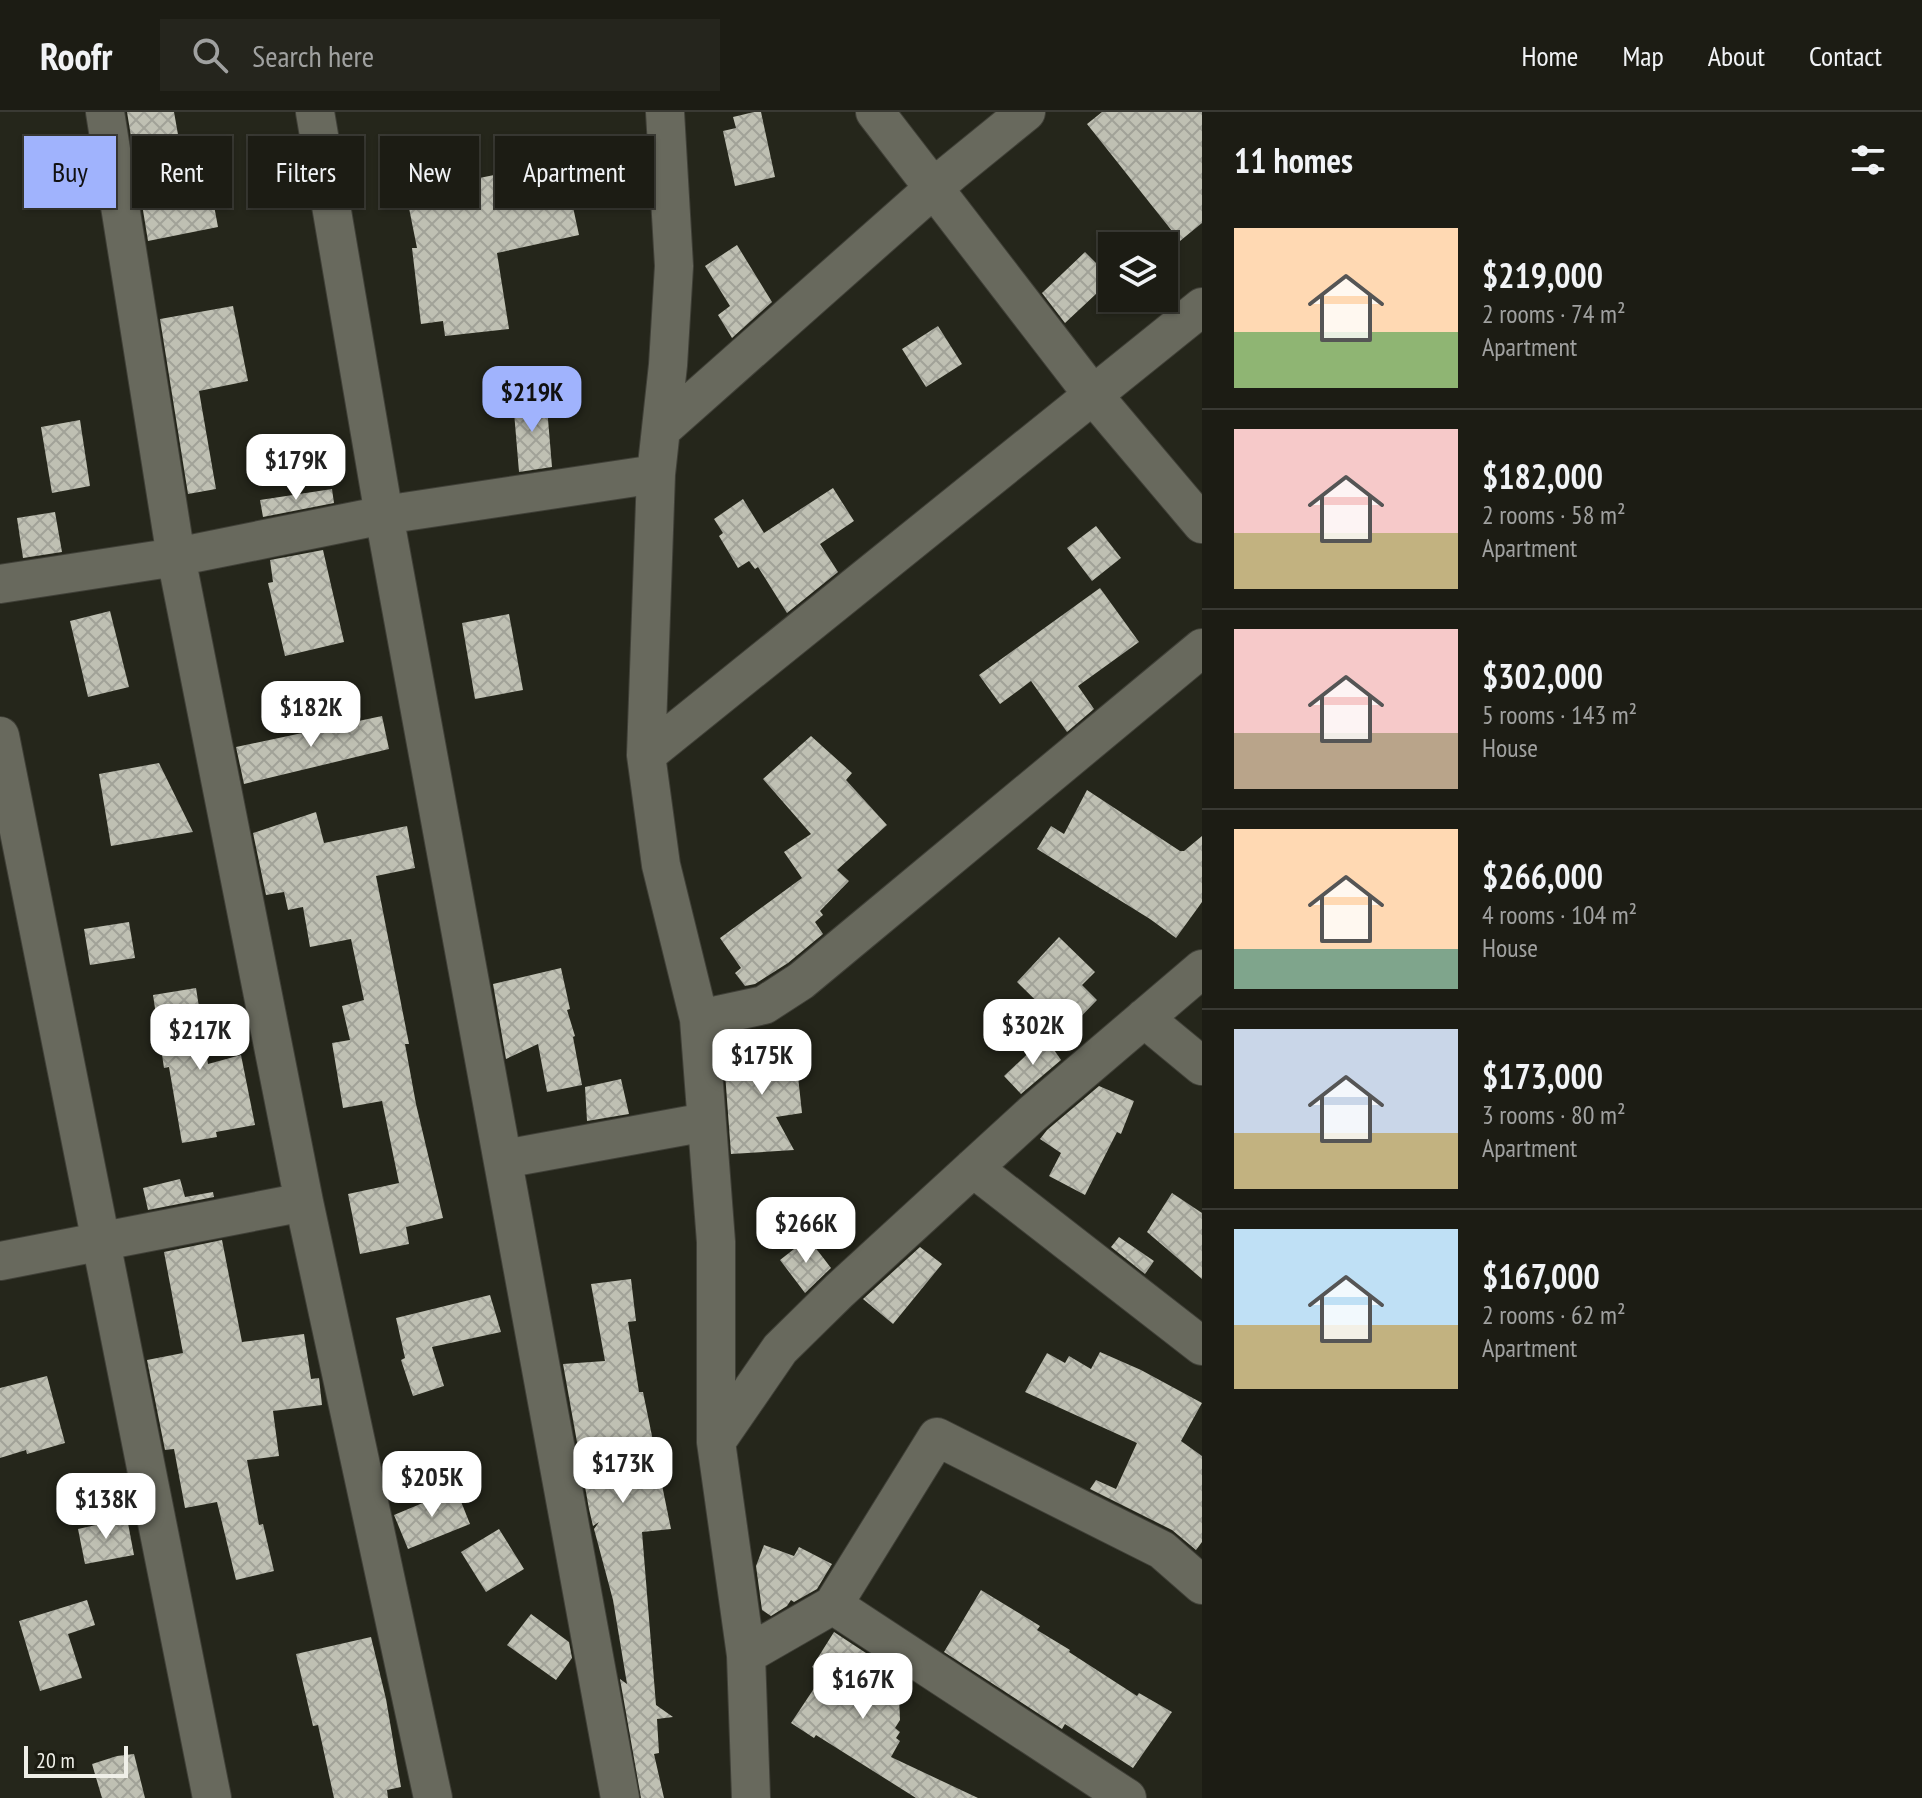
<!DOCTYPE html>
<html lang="en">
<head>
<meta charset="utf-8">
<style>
	body { margin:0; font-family:"PT Sans Narrow",sans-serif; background:#25251d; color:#f1f3f6; height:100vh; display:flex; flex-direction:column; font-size:30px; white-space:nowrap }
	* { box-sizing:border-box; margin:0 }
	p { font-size:26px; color:#a0a1a0 }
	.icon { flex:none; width:44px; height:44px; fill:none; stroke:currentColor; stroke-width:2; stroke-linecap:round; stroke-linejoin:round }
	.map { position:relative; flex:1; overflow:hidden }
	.details { display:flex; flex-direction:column; background:#1c1c14; width:720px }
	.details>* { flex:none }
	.top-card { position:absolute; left:24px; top:24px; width:760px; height:72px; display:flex; gap:16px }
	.controls { position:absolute; left:1098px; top:120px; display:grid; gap:16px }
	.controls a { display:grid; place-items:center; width:80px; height:80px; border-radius:0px; background:#1c1c14; box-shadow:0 2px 6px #0004,0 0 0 2px #3a3a34; font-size:40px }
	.scale { position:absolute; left:24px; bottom:20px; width:104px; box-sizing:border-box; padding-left:8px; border:4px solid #efefe8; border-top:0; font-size:22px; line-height:28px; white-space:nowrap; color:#efefe8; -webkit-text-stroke:6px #1c1c12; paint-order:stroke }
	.price { position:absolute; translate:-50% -68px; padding:0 18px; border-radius:16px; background:#fff; color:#222; font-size:26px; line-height:52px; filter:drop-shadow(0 2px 4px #0008) }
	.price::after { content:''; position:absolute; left:50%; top:48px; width:24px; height:18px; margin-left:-12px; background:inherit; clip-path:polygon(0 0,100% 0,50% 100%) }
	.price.active { background:#a0b3fd; color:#111 }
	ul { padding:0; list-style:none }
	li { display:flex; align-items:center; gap:24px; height:200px; padding:0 32px }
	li+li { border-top:2px solid #3a3a34 }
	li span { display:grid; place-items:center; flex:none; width:224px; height:160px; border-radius:0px; color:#555 }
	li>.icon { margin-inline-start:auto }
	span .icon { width:96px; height:96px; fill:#fffc; stroke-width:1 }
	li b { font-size:34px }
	h2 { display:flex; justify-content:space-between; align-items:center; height:96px; padding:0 32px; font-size:34px }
	.chip { padding:0 28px; border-radius:0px; background:#1c1c14; box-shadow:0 2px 6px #0004,0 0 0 2px #3a3a34; font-size:28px; line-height:72px }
	.chip.active { background:#a0b3fd; color:#111 }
	header { display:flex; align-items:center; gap:48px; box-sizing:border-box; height:112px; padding:0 40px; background:#1c1c14; border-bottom:2px solid #3a3a34 }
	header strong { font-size:38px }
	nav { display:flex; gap:44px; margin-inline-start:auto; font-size:28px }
	.search { width:560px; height:72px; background:#25251d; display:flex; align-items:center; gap:20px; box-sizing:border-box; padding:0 28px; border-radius:0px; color:#a0a1a0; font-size:30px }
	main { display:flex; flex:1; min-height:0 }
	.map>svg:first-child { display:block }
	.building { fill:url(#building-cross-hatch) }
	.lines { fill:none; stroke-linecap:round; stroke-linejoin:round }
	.minor-casing { stroke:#404038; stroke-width:40 }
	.minor { stroke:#68695d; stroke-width:38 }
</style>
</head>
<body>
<header>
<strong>Roofr</strong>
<div class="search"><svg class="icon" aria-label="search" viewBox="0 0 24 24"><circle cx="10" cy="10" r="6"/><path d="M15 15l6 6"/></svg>Search here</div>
<nav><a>Home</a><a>Map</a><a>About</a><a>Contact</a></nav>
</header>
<main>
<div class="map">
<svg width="1202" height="1686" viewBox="0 0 1202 1686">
	<defs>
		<pattern id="building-cross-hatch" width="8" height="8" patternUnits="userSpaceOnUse" patternTransform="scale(2)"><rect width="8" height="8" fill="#bfc0b3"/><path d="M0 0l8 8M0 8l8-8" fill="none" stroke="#a1a298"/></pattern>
	</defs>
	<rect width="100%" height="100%" fill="#25261b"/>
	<path class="building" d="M 127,0 L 174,0 L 182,45 L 204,40 L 218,115 L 148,129 Z
		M 754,0 L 761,0 L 775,65 L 735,74 L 723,19 L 736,16 L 733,5 Z
		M 1102,0 L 1202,0 L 1202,111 L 1180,129 L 1087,12 Z
		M 524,57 L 528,79 L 550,74 L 552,85 L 570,81 L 579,123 L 497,141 L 509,217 L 445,224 L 443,209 L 421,212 L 412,136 L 417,136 L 406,81 Z
		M 737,133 L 772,190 L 732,226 L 718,203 L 730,194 L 705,154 Z
		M 1085,140 L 1112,167 L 1065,211 L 1042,181 Z
		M 233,194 L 248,269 L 199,279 L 216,377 L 188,382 L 160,207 Z
		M 938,214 L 962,252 L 926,275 L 902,237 Z
		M 546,283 L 552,355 L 519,360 L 513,288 Z
		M 80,308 L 90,374 L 52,381 L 41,315 Z
		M 833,376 L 854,409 L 820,432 L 838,460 L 787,501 L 758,455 L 755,457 L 749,449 L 738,456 L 719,424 L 723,421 L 714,407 L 743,387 L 764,421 Z
		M 332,377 L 334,391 L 263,405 L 260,388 Z
		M 55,400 L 62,440 L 23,446 L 17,406 Z
		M 1096,414 L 1121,446 L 1092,469 L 1067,436 Z
		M 323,438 L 344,530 L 285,544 L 268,471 L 273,470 L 270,448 Z
		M 1100,476 L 1139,530 L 1078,574 L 1094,597 L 1067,620 L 1031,569 L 1000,592 L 979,563 Z
		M 110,499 L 129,575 L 88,585 L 70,509 Z
		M 509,502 L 523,578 L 475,587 L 462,511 Z
		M 382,604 L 389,637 L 244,672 L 236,635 Z
		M 811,624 L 852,661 L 846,668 L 887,713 L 837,758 L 849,769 L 820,799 L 823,803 L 815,810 L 823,822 L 788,851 L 755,872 L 745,874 L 735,861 L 741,856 L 720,826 L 802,766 L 784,740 L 811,722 L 763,667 Z
		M 159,651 L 193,720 L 111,734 L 99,662 Z
		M 1087,678 L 1180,739 L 1184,739 L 1202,724 L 1202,790 L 1176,826 L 1150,807 L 1037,737 L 1051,714 L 1064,722 Z
		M 316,700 L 324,731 L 407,714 L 415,756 L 376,764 L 409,932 L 405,932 L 416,992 L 443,1106 L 406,1115 L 409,1132 L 360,1142 L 348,1082 L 399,1071 L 382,989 L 343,996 L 332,931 L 350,928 L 342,894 L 364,888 L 351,827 L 310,835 L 303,795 L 288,798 L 284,780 L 266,783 L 253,721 Z
		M 129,810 L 135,846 L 90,853 L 84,817 Z
		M 1059,825 L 1095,860 L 1082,873 L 1097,888 L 1067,919 L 1017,870 Z
		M 561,856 L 570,897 L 567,898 L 575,924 L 573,925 L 582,973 L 547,980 L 538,932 L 506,947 L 493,872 Z
		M 196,876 L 208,952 L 241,943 L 255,1013 L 216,1020 L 217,1025 L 182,1031 L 169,955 L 164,956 L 153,883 Z
		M 794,928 L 802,1001 L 776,1005 L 794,1038 L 731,1042 L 725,961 L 734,959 L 732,936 Z
		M 1038,932 L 1050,932 L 1061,948 L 1021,982 L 1004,964 Z
		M 621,967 L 629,1002 L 587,1009 L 585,975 Z
		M 1099,974 L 1134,989 L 1121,1022 L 1117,1020 L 1085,1083 L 1049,1064 L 1061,1041 L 1040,1027 L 1047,1018 Z
		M 180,1067 L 185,1085 L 213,1080 L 214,1085 L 148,1098 L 143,1076 Z
		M 1172,1081 L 1202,1101 L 1202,1167 L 1147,1120 Z
		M 1119,1125 L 1154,1149 L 1145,1162 L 1111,1135 Z
		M 808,1126 L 831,1156 L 805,1181 L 780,1148 Z
		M 222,1128 L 242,1230 L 304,1222 L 311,1267 L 319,1266 L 322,1293 L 273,1299 L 279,1344 L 247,1348 L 259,1413 L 263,1412 L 274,1459 L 236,1468 L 217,1390 L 185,1396 L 174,1337 L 165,1338 L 147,1248 L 183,1241 L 164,1140 Z
		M 920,1135 L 942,1152 L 893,1212 L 863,1187 Z
		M 631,1167 L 636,1209 L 628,1210 L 639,1280 L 643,1280 L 671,1417 L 642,1420 L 656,1593 L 673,1605 L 657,1607 L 659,1641 L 654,1642 L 664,1686 L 641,1686 L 620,1567 L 627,1572 L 613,1488 L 594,1417 L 599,1410 L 593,1414 L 589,1397 L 563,1252 L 605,1249 L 591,1172 Z
		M 490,1183 L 501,1220 L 432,1235 L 444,1274 L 413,1284 L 401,1248 L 405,1246 L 396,1206 Z
		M 1100,1240 L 1141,1258 L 1202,1291 L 1181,1329 L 1202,1344 L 1202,1430 L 1196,1438 L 1172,1418 L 1090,1377 L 1096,1368 L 1116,1377 L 1137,1331 L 1025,1280 L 1047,1241 L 1065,1251 L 1069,1244 L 1091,1257 Z
		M 47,1264 L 65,1331 L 27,1342 L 26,1338 L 0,1346 L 0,1276 Z
		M 456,1377 L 470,1412 L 408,1437 L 394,1403 Z
		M 127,1406 L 134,1443 L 85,1452 L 78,1417 Z
		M 499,1417 L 524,1457 L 486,1480 L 461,1440 Z
		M 764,1433 L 794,1444 L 799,1435 L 832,1452 L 817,1477 L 794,1490 L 791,1488 L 787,1494 L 771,1504 L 762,1498 L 756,1454 Z
		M 981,1478 L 1040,1514 L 1037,1518 L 1070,1538 L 1069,1540 L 1137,1584 L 1139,1581 L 1172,1600 L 1133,1656 L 1065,1612 L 1062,1617 L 944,1540 Z
		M 87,1488 L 95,1513 L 68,1522 L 82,1566 L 40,1579 L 19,1509 Z
		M 531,1502 L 569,1530 L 572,1546 L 556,1568 L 507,1533 Z
		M 834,1520 L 869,1543 L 857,1561 L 899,1586 L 900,1608 L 895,1616 L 900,1620 L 896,1626 L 900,1629 L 891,1645 L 978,1686 L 916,1686 L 816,1623 L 814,1626 L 791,1611 L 823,1563 L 812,1555 Z
		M 371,1525 L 386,1587 L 401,1675 L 387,1678 L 388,1686 L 334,1686 L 318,1613 L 313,1614 L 296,1542 Z
		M 134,1642 L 145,1686 L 102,1686 L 92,1652 L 117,1644 Z"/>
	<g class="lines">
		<g class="minor-casing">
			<path id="minor" d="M 105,0 L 176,445 L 304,1090 L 433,1686
				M 315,0 L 384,403 L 620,1686
				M 665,0 L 674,154 L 668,253 L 656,362 L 646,643 L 661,753 L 699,907 L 716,1130 L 716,1330 L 746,1543 L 751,1686
				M 875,0 L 1093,283 L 1202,412
				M 661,318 L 951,61 L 1026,0
				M 0,472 L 176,445 L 384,403 L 656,362
				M 0,624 L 212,1686
				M 646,643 L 1202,195
				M 1144,906 L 1202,954
				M 699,907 L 764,893 L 801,869 L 1202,536
				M 504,1047 L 706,1010
				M 973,1056 L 1202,1234
				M 0,1149 L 304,1090
				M 716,1330 L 780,1237 L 839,1179 L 1032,1002 L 1202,857
				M 746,1543 L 833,1493
				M 1127,1686 L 833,1493 L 937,1325 L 1162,1438 L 1202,1473"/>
		</g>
		<use href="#minor" class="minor"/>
	</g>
</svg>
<div class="controls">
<a><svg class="icon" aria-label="layers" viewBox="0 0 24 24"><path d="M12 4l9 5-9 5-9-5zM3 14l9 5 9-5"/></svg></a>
</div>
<div class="scale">20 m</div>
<b class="price active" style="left:532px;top:322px">$219K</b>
<b class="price" style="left:296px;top:390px">$179K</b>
<b class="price" style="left:311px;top:637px">$182K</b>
<b class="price" style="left:1033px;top:955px">$302K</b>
<b class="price" style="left:200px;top:960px">$217K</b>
<b class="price" style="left:762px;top:985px">$175K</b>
<b class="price" style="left:806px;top:1153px">$266K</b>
<b class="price" style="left:623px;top:1393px">$173K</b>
<b class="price" style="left:432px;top:1407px">$205K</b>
<b class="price" style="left:106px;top:1429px">$138K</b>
<b class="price" style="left:863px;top:1609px">$167K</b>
<div class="top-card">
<a class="chip active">Buy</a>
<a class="chip">Rent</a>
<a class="chip">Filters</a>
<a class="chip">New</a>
<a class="chip">Apartment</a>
</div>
</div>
<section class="details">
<h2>11 homes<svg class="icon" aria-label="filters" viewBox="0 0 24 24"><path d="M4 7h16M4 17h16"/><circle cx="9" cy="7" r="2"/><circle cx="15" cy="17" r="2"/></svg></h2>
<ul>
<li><span style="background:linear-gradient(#ffd9b3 65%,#8fb573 0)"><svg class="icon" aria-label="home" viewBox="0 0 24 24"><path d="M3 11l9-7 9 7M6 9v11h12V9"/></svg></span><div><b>$219,000</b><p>2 rooms · 74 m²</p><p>Apartment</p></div></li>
<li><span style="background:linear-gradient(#f6c9c9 65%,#c2b280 0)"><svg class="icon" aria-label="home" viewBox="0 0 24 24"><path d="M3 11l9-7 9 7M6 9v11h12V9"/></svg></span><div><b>$182,000</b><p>2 rooms · 58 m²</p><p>Apartment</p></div></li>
<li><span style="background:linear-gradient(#f6c9c9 65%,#b9a48a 0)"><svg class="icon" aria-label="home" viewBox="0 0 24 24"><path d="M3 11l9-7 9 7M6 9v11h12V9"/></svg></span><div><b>$302,000</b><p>5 rooms · 143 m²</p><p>House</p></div></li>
<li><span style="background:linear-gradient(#ffd9b3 75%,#7fa58c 0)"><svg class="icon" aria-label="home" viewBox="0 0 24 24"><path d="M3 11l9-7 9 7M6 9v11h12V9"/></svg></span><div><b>$266,000</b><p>4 rooms · 104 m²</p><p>House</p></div></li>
<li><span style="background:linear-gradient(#c9d6e8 65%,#c2b280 0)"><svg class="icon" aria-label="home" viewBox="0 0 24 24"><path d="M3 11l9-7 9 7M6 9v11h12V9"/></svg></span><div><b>$173,000</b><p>3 rooms · 80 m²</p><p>Apartment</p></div></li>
<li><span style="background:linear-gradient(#bfe0f5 60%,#c2b280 0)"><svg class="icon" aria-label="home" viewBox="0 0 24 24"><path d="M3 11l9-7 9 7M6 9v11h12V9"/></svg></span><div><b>$167,000</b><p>2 rooms · 62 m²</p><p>Apartment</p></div></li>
</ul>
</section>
</main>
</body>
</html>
